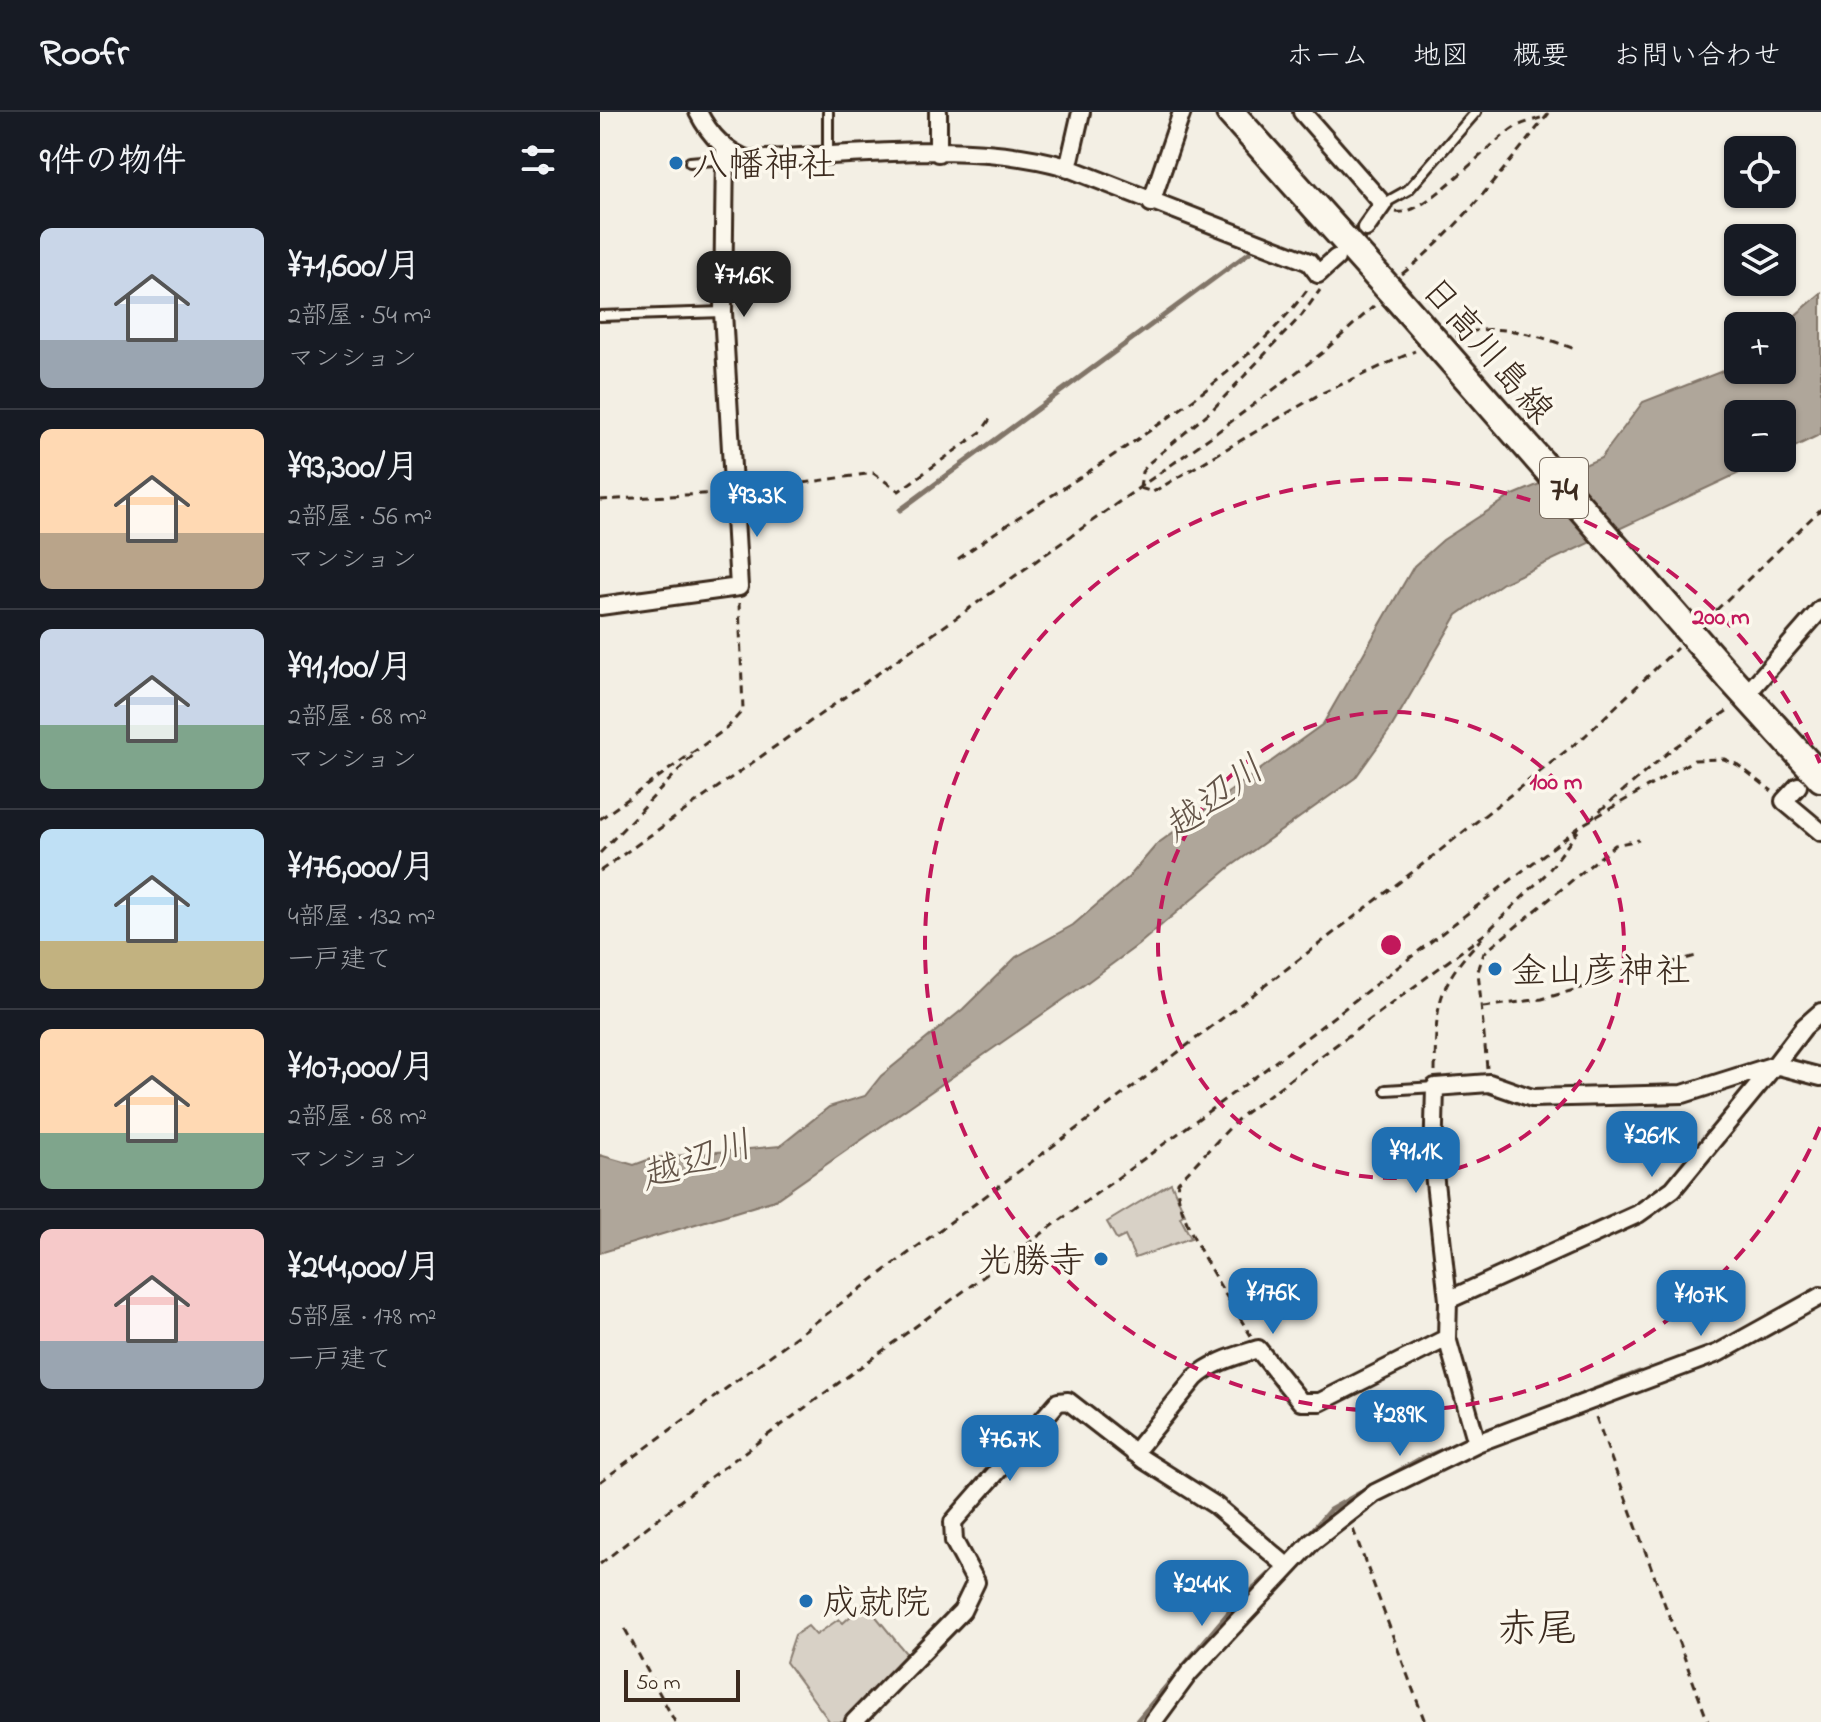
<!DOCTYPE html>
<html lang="ja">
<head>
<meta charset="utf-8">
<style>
	body { margin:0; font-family:"Indie Flower","Klee One",sans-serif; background:#242831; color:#f1f3f6; height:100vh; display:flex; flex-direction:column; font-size:30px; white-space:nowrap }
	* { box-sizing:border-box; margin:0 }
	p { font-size:26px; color:#9ea1a6 }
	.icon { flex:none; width:44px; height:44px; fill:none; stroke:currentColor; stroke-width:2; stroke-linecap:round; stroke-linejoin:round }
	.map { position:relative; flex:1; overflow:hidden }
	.details { display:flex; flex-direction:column; background:#171b24; width:600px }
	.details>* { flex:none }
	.fabs { position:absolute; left:1124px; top:24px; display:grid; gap:16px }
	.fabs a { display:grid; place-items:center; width:72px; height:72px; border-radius:12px; background:#171b24; box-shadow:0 2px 6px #0004; font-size:40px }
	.scale { position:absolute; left:24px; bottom:20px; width:116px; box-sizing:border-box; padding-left:8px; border:4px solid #3b2a1e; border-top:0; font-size:22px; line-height:28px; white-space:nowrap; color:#3b2a1e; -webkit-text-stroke:6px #fbf7ec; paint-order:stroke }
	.price { position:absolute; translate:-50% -68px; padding:0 18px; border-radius:16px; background:#1f6fb2; color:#fff; font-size:26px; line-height:52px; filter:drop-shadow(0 2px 4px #0008) }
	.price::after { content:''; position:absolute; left:50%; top:48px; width:24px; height:18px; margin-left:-12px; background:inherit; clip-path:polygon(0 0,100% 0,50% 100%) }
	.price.current { background:#222; color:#fff }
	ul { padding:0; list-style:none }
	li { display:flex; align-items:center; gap:24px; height:200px; padding:0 40px }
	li+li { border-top:2px solid #363941 }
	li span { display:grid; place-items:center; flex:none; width:224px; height:160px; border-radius:12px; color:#555 }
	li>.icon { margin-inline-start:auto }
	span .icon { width:96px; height:96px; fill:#fffc; stroke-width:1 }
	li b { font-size:34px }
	h2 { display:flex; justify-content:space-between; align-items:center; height:96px; padding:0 40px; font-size:34px }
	header { display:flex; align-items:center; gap:48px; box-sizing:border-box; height:112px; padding:0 40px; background:#171b24; border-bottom:2px solid #363941 }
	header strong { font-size:38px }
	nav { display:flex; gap:44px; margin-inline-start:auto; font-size:28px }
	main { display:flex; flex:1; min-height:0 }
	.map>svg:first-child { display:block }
	.green { fill:#d8d1c6; stroke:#8a7e72; stroke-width:2 }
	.water { fill:#afa69a; stroke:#817468; stroke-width:2 }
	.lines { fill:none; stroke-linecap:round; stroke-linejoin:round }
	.stream { stroke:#817468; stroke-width:5 }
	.lane-casing { stroke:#3b2a1e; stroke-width:14 }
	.street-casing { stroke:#3b2a1e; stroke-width:22 }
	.primary-casing { stroke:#3b2a1e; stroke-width:32 }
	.path { stroke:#3b2a1e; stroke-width:3; stroke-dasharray:8 6; stroke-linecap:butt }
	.lane { stroke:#fbf7ec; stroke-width:8 }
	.street { stroke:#fbf7ec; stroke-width:16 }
	.primary { stroke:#fbf7ec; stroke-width:26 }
	.primary-bridge-casing { stroke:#3b2a1e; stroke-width:32; stroke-linecap:butt }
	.primary-bridge { stroke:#fbf7ec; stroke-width:26 }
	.ring { fill:none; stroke:#c2185b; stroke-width:4; stroke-dasharray:14 10 }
	.poi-dot { fill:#1f6fb2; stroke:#fbf7ec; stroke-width:3 }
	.labels { text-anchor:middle; stroke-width:7; stroke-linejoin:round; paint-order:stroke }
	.shield { fill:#fbf7ec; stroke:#75685c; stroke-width:2 }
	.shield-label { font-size:34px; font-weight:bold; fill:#3b2a1e }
	.poi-label { font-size:36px; fill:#3b2a1e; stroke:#fbf7ec; text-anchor:start }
	.street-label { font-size:36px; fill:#3b2a1e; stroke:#fbf7ec }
	.water-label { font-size:38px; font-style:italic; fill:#645549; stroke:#fbf7ec }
	.quarter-label { font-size:40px; fill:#3b2a1e; stroke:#fbf7ec }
	.centre { fill:#c2185b; stroke:#fbf7ec; stroke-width:4 }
	.ring-label { font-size:24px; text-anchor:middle; font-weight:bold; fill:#c2185b; stroke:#fbf7ec; stroke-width:7; stroke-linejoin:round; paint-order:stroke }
</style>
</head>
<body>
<header>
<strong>Roofr</strong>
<nav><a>ホーム</a><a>地図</a><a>概要</a><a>お問い合わせ</a></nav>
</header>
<main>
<section class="details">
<h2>9件の物件<svg class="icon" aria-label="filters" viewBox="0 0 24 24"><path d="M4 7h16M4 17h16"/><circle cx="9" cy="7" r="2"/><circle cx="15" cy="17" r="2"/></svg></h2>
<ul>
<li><span style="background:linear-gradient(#c9d6e8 70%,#9aa5b1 0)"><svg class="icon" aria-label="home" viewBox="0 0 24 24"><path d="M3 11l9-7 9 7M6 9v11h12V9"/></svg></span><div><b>¥71,600/月</b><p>2部屋 · 54 m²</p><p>マンション</p></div></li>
<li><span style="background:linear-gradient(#ffd9b3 65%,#b9a48a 0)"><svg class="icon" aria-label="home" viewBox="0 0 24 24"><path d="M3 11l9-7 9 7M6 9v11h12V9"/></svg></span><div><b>¥93,300/月</b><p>2部屋 · 56 m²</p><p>マンション</p></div></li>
<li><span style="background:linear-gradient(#c9d6e8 60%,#7fa58c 0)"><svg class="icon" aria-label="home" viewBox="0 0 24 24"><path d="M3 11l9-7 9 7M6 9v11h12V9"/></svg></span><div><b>¥91,100/月</b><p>2部屋 · 68 m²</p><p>マンション</p></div></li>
<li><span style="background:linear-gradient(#bfe0f5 70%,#c2b280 0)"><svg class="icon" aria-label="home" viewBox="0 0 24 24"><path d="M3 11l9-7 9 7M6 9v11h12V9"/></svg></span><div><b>¥176,000/月</b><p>4部屋 · 132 m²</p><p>一戸建て</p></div></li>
<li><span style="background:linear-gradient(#ffd9b3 65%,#7fa58c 0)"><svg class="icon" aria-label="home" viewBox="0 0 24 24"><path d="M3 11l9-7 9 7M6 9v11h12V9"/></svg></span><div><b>¥107,000/月</b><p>2部屋 · 68 m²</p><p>マンション</p></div></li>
<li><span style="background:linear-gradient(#f6c9c9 70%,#9aa5b1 0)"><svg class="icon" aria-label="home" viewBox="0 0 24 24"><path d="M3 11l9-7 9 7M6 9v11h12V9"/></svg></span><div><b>¥244,000/月</b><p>5部屋 · 178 m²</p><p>一戸建て</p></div></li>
</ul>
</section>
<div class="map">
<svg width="1221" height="1610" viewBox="0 0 1221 1610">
	<rect width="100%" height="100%" fill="#f3efe4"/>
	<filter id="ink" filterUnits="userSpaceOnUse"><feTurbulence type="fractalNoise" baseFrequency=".0125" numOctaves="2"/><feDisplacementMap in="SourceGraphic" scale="16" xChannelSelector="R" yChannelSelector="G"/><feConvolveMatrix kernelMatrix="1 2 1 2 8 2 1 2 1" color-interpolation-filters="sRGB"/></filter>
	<g filter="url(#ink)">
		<path class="green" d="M 571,1071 L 585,1102 L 580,1105 L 591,1126 L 535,1146 L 525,1124 L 517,1128 L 507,1110 Z
			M 265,1491 L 309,1545 L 246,1610 L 230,1610 L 186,1550 L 195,1523 L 208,1514 L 216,1523 L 239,1507 L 243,1511 Z"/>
		<path class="water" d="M 1221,181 L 1221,322 L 1182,341 L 1182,302 L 1138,302 L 1138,346 L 1171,346 L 903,471 L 857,503 L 791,616 L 755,666 L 630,755 L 538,833 L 470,883 L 175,1088 L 0,1141 L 0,1043 L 34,1053 L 53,1046 L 180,1034 L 229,995 L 265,984 L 281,964 L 363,897 L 416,845 L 473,813 L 529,765 L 557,732 L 723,612 L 814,454 L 843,428 L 911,384 L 1001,346 L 1043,290 L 1138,253 L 1138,258 L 1182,258 L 1182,215 Z"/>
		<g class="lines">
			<path class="stream" d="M 300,398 L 650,140
				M 704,1428 L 730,1398 L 820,1347 L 1039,1260
				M 536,1610 L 629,1500 L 680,1452"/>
			<g class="lane-casing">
				<path id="lane" d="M 228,0 L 228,44
					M 90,50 L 125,47
					M 783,92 L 808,78 L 876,0
					M 0,204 L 123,200
					M 786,978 L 835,975"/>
			</g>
			<g class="street-casing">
				<path id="street" d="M 98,0 C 109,22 125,40 149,48 C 250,44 366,27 463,54 L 709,150 L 718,162 L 736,146
					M 702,0 L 783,92 L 766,116
					M 338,41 L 338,0
					M 468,57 L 481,0
					M 551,91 L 582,0
					M 0,494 L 139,475 L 123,200 L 125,35
					M 1145,584 L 1221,497
					M 1198,674 L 1184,689 L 1221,720
					M 848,1188 L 1038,1102 L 1073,1077 L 1175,953 L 1221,965
					M 877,1331 L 847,1226 L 848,1188 L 833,1052 L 835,975 L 889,971 L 932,986 L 1083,982 L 1175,953 L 1204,915 L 1221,900
					M 534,1341 L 595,1266 C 612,1250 636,1244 658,1237 L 701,1290 L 720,1290 L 847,1226
					M 254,1610 L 362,1499 L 376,1470 L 354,1429 L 353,1410 L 458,1290 L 468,1289 L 544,1348 L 615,1393 L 688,1455
					M 553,1610 L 589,1561 L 712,1430 L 775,1381 L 877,1331 L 1118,1241 L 1221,1184"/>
			</g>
			<g class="primary-casing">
				<path id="primary" d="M 630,0 L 797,186
					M 1130,566 L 1221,666"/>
			</g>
			<path class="path" d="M 796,100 C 825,106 888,30 917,14 C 927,10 937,7 947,4
				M 802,162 C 860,117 904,56 950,0
				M 856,225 C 892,208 938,223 975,237
				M 540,376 L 553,380 L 720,282 L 815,239
				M 540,376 L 542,360 L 549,351 L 612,298 L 702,203 L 720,178
				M 148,379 L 273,361 L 299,379 L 381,320 L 391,306
				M 0,388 L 120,381
				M 358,447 C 468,366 629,286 710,174
				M 1106,508 L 1221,397
				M 0,707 L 127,616 L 143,598 L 139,491
				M 989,708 L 1071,638 L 1131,596
				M 0,741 L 98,638
				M 0,759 L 616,321 L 722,241 L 774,194
				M 890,817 L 947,761 L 978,719
				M 883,895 L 942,887 L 1096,844
				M 887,956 L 878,859 L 884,841 L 1015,733 L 1039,728
				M 835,959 C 836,895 835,874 882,826
				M 651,1224 C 633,1194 571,1101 578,1070 L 641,1004 L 890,818
				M 996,1305 L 1108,1610
				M 0,1370 L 542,968 L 814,759 L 985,624 L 1077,536
				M 753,1417 L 825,1610
				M 0,1452 L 112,1364 L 666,957 L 982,713 L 1094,648 L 1124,647 L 1138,653 L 1172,679
				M 25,1517 L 75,1610"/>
			<use href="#lane" class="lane"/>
			<use href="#street" class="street"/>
			<use href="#primary" class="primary"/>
			<g class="primary-bridge-casing">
				<path id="primary-bridge" d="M 797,186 L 1130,566"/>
			</g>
			<use href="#primary-bridge" class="primary-bridge"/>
		</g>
	</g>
	<g class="ring">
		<circle cx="791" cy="833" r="233"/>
		<path d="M1220 1015A466 466 0 1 1 1220 651"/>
	</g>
	<g class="poi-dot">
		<circle cx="76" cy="51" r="8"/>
		<circle cx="895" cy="857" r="8"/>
		<circle cx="501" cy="1147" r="8"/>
		<circle cx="206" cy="1489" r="8"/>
	</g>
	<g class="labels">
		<rect class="shield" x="940" y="346" width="48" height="60" rx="6"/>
		<g class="shield-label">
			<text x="964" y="388">74</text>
		</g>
		<g class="poi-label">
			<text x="92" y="64">八幡神社</text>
			<text x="911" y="870">金山彦神社</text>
			<text x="485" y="1160" text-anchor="end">光勝寺</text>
			<text x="222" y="1502">成就院</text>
		</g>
		<g class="street-label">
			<text transform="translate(889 237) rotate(49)" y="13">日高川島線</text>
		</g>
		<g class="water-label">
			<text transform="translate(613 685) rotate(-37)" y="13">越辺川</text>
			<text transform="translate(96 1047) rotate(-18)" y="13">越辺川</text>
		</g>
		<g class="quarter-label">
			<text x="937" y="1529">赤尾</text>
		</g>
	</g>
	<circle cx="791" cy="833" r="12" class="centre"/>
	<g class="ring-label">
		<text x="1121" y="512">200 m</text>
		<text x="956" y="677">100 m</text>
	</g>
</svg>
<div class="fabs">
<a><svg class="icon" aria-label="locate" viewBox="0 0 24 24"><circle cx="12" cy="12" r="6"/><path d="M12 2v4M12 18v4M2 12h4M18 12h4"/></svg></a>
<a><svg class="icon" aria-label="layers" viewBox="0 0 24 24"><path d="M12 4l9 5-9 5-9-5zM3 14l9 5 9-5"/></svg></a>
<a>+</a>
<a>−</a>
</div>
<div class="scale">50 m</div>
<b class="price current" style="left:144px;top:207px">¥71.6K</b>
<b class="price" style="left:157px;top:427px">¥93.3K</b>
<b class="price" style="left:1052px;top:1067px">¥261K</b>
<b class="price" style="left:816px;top:1083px">¥91.1K</b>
<b class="price" style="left:673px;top:1224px">¥176K</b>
<b class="price" style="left:1101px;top:1226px">¥107K</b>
<b class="price" style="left:800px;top:1346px">¥289K</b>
<b class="price" style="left:410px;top:1371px">¥76.7K</b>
<b class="price" style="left:602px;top:1516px">¥244K</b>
</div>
</main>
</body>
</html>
